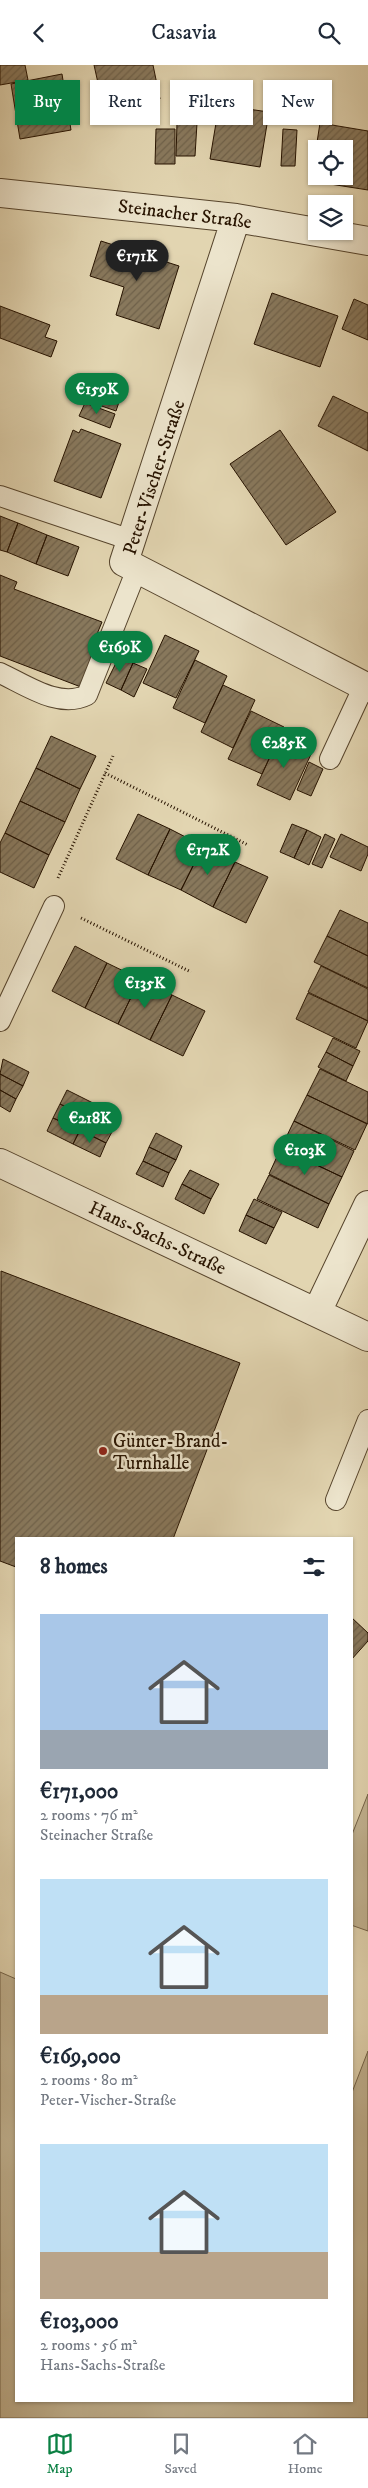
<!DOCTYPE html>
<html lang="en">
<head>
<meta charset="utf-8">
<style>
	body { margin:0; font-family:"IM FELL DW Pica",serif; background:#f6f6f7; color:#1f2937; height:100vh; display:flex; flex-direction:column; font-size:19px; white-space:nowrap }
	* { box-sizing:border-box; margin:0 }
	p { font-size:16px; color:#747a83 }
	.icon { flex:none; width:28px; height:28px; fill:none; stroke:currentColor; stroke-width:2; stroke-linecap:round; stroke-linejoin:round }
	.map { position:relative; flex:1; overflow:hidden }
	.side { position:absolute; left:15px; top:1472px; width:338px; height:865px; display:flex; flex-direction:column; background:#fff; border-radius:0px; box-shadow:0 1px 4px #0004 }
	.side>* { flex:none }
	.top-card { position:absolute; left:15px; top:15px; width:339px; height:45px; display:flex; gap:10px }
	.tools { position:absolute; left:308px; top:75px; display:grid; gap:10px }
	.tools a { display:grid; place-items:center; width:45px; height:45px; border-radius:0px; background:#fff; box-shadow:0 1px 4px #0004; font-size:25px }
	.price { position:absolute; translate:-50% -42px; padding:0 11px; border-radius:18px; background:#0b8043; color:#fff; font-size:16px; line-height:32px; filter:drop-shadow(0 1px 2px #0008) }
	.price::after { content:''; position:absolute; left:50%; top:30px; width:15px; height:11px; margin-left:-8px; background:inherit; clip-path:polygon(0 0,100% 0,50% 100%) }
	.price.selected { background:#222; color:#fff }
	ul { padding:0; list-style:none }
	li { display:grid; align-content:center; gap:10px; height:265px; padding:0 25px }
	li span { display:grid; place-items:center; height:155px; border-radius:0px; color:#555 }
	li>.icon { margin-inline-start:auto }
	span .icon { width:90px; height:90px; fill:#fffc; stroke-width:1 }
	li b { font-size:21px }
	h2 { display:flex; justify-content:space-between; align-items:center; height:60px; padding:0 25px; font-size:21px }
	.pill { padding:0 18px; border-radius:0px; background:#fff; box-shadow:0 1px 4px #0004; font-size:18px; line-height:45px }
	.pill.selected { background:#0b8043; color:#fff }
	header { display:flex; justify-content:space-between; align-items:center; height:65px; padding:0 25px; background:#fff; font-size:22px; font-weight:600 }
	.dock { display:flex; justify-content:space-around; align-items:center; height:70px; border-top:1px solid #e0e1e3; background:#fff; font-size:14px; color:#747a83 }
	.dock a { display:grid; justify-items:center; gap:2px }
	.dock .selected { color:#0b8043 }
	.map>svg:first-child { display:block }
	.pitch { fill:#c2b493; stroke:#74644a }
	.building { fill:url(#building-hatch); stroke:#271300; fill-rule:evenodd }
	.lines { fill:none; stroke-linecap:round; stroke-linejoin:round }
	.service-casing { stroke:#56442c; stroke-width:22 }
	.minor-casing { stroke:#56442c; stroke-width:30 }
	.path { stroke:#271300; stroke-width:3; stroke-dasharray:1 2.5; stroke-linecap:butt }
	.service { stroke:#ece4cc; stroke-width:20 }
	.minor { stroke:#ece4cc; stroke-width:28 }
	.poi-dot { fill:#8f2418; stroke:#ece4cc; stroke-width:2 }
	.labels { text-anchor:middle; stroke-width:5; stroke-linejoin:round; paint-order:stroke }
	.street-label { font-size:19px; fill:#271300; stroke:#ece4cc }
	.poi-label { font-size:19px; fill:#271300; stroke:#ece4cc; text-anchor:start }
</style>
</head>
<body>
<header><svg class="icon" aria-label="back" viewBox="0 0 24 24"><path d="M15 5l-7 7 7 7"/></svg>Casavia<svg class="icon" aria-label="search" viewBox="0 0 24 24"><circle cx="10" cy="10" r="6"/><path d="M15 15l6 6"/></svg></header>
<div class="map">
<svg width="368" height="2353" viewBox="0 0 368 2353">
	<defs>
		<pattern id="building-hatch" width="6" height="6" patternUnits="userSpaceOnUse" patternTransform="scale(1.25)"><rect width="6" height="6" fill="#88785c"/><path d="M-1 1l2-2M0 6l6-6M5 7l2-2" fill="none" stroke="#6f614a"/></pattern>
	</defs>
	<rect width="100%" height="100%" fill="#e2d5b1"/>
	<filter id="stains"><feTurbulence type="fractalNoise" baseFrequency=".004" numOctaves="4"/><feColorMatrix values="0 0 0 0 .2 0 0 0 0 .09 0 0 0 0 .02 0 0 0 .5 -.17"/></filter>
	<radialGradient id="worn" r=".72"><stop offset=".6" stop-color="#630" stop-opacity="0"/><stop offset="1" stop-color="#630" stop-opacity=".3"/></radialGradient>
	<path class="pitch" d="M 368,1729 L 368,1866 L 351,1860 L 351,1772 Z
		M 0,1907 L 16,1914 L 16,2336 L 351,2336 L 351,2030 L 368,1986 L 368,2353 L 0,2353 Z"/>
	<path class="building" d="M 0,0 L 25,0 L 28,15 L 0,20 Z
		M 94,0 L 153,0 L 160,34 L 104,45 Z
		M 62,9 L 71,65 L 20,74 L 11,19 Z
		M 219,40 L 269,47 L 260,102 L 210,94 Z
		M 177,58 L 197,58 L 195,91 L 176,91 Z
		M 320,58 L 368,66 L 368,125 L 311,116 ZM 316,84 L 344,84 L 344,111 L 316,111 Z
		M 156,64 L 175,64 L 175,99 L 155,99 Z
		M 283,64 L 297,65 L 295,101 L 281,101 Z
		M 101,176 L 179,201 L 159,264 L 116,250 L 124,222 L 90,211 Z
		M 272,228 L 338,251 L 320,302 L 254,279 Z
		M 354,234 L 368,240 L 368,275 L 342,264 Z
		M 0,241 L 50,260 L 45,272 L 57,276 L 51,292 L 0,273 Z
		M 98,326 L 120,334 L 116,346 L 93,338 Z
		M 333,331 L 368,348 L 368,386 L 318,361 Z
		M 85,338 L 115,349 L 110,363 L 79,351 Z
		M 81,364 L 121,379 L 101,433 L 54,416 L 73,365 L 79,368 Z
		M 280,365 L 336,447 L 286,480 L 230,399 Z
		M 0,451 L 18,458 L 7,487 L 0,485 Z
		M 18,458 L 47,470 L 36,499 L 7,487 Z
		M 47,470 L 79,482 L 68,511 L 36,499 Z
		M 0,510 L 17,517 L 14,524 L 102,557 L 92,581 L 97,582 L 81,622 L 0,591 Z
		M 165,570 L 199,586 L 176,633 L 143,618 Z
		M 119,592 L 133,598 L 121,625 L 106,618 Z
		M 195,595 L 227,611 L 205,658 L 173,643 Z
		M 133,598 L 147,604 L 134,632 L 121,625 Z
		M 223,620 L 255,635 L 233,683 L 201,667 Z
		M 251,646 L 284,662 L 262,709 L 228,694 Z
		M 51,671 L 96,691 L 80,724 L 36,703 Z
		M 279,672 L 312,687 L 290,735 L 257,720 Z
		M 309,697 L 323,704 L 311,731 L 297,725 Z
		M 36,703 L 80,724 L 65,757 L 20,736 Z
		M 20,736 L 65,757 L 49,790 L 5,768 Z
		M 138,749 L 170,764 L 148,810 L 116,794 Z
		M 292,759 L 307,765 L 294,793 L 280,787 Z
		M 170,764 L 203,781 L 181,825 L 148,810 Z
		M 307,765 L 321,772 L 309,800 L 294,793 Z
		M 5,768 L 49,790 L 34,823 L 0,807 L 0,778 Z
		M 325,769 L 335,774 L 322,803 L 312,799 Z
		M 341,769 L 368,782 L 368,789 L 361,806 L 330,792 Z
		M 203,781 L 235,797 L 213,842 L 181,825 Z
		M 235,797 L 268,812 L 246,858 L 213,842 Z
		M 340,845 L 368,858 L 368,891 L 327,871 Z
		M 327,871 L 368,891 L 368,923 L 314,897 Z
		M 75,881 L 107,898 L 85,943 L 52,926 Z
		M 107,898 L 140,914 L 118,959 L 85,943 Z
		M 321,901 L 368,924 L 368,956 L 308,927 Z
		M 140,914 L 172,930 L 150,975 L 118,959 Z
		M 308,928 L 368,956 L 356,983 L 296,954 Z
		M 172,930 L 205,946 L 183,991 L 150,975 Z
		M 333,973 L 360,986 L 353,1001 L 326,987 Z
		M 326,987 L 353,1001 L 346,1016 L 318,1002 Z
		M 3,994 L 29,1007 L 23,1021 L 0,1009 Z
		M 320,1004 L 368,1027 L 368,1059 L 307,1030 Z
		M 0,1009 L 23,1021 L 16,1034 L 0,1025 Z
		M 0,1025 L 16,1034 L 10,1047 L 0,1041 Z
		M 67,1025 L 93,1038 L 86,1052 L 60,1039 Z
		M 307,1030 L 367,1059 L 355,1085 L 294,1056 Z
		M 93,1038 L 120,1051 L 113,1065 L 86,1052 Z
		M 60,1039 L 86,1052 L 80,1065 L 53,1053 Z
		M 86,1052 L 113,1065 L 106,1078 L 80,1065 Z
		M 53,1053 L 80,1065 L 73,1079 L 47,1066 Z
		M 294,1056 L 354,1086 L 342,1112 L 281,1083 Z
		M 80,1065 L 106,1078 L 100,1092 L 73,1079 Z
		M 156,1068 L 182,1081 L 176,1095 L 149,1082 Z
		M 149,1082 L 176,1095 L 169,1108 L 143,1096 Z
		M 281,1083 L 342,1112 L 329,1139 L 269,1109 Z
		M 143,1096 L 169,1108 L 163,1122 L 136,1109 Z
		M 190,1105 L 219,1119 L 211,1134 L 182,1119 Z
		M 269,1110 L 329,1139 L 318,1163 L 257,1134 Z
		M 182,1119 L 211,1134 L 204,1149 L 175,1134 Z
		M 254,1134 L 282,1147 L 274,1163 L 246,1150 Z
		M 246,1150 L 274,1163 L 266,1179 L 239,1166 Z
		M 1,1206 L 240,1298 L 173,1474 L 16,1474 L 16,1502 L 0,1496 Z
		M 351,1552 L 368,1568 L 368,1576 L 351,1595 Z"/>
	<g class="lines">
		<g class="service-casing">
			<path id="service" d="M 0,431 L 131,475
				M 0,608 C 26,620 59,644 87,630 L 137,504
				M 330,694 L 364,621
				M 0,956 L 54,841
				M 336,1435 L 368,1355"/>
		</g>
		<g class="minor-casing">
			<path id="minor" d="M 0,128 L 236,153 L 368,176
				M 236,153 L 124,497 L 368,623
				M 0,1098 L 368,1272
				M 317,1247 L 368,1140"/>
		</g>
		<path class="path" d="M 105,708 L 248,780
			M 58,813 L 113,691
			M 81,853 L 191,907"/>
		<use href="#service" class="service"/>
		<use href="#minor" class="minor"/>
	</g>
	<circle class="poi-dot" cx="103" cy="1386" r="5"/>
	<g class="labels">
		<g class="street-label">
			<text transform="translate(185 148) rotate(7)" y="7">Steinacher Straße</text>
			<text transform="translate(153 412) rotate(-72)" y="7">Peter-Vischer-Straße</text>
			<text transform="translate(158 1172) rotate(25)" y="7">Hans-Sachs-Straße</text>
		</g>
		<g class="poi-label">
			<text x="113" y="1382">Günter-Brand-<tspan x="113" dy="22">Turnhalle</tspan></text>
		</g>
	</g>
	<rect width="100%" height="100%" filter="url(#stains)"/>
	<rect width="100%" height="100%" fill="url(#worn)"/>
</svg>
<div class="tools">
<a><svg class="icon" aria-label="locate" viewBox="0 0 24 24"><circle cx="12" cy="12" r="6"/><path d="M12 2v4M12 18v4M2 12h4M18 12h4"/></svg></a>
<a><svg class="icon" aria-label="layers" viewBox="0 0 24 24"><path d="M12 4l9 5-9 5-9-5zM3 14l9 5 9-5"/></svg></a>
</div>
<b class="price selected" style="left:137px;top:217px">€171K</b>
<b class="price" style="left:97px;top:350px">€159K</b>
<b class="price" style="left:120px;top:608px">€169K</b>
<b class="price" style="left:284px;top:704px">€285K</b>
<b class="price" style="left:208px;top:811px">€172K</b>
<b class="price" style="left:145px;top:944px">€135K</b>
<b class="price" style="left:90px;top:1079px">€218K</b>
<b class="price" style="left:305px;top:1111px">€103K</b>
<div class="top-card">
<a class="pill selected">Buy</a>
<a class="pill">Rent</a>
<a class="pill">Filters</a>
<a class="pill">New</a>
</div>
<section class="side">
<h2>8 homes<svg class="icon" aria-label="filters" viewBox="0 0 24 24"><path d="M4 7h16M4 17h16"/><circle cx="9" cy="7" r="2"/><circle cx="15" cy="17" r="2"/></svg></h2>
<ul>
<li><span style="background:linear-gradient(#a9c7e8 75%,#9aa5b1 0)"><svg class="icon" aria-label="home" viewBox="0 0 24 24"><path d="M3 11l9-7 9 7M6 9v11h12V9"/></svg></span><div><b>€171,000</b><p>2 rooms · 76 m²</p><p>Steinacher Straße</p></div></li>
<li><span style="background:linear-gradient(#bfe0f5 75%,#b9a48a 0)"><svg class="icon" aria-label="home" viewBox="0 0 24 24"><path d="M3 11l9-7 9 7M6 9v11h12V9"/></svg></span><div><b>€169,000</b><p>2 rooms · 80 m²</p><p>Peter-Vischer-Straße</p></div></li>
<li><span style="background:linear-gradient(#bfe0f5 70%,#b9a48a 0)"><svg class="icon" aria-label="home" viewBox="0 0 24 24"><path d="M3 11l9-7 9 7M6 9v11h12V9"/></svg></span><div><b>€103,000</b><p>2 rooms · 56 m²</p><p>Hans-Sachs-Straße</p></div></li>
</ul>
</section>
</div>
<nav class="dock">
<a class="selected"><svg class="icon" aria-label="map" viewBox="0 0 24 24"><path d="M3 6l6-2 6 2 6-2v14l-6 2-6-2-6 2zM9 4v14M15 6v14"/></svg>Map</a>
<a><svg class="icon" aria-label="saved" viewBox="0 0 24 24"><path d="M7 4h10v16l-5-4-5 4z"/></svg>Saved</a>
<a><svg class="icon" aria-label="home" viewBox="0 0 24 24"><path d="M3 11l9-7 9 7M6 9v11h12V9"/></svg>Home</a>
</nav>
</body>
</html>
